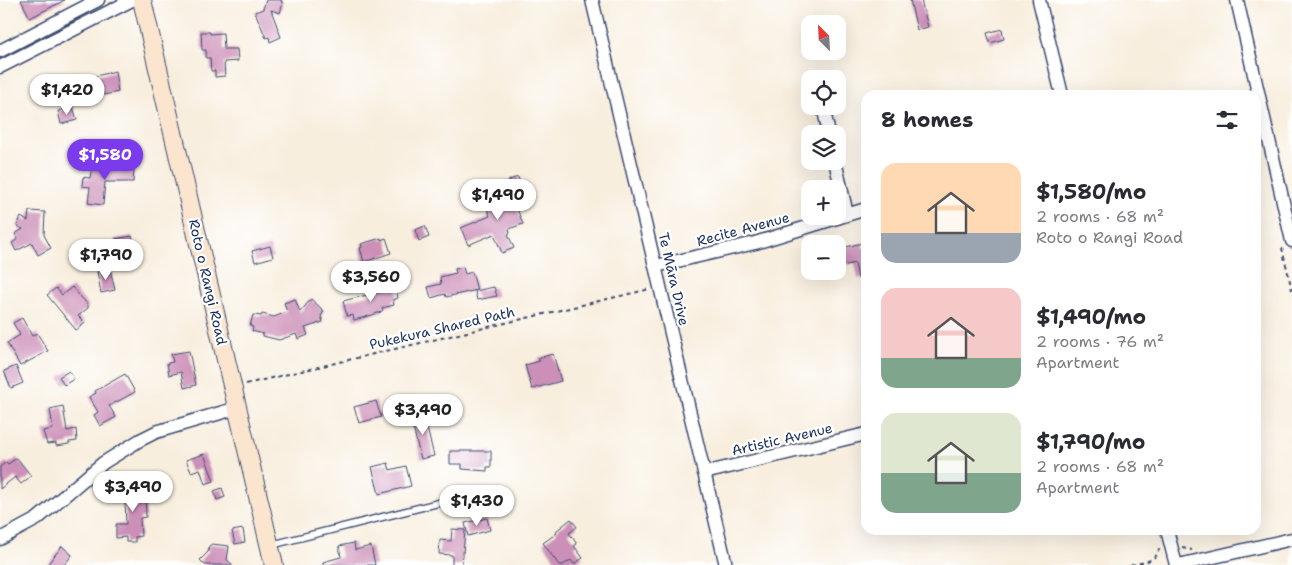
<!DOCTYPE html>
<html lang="en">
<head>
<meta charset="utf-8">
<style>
	body { margin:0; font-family:"Shantell Sans",sans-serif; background:#f2f2f3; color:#2b2b33; height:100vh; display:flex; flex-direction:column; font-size:19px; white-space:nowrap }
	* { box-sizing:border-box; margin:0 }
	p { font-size:16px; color:#7c7c81 }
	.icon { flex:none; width:28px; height:28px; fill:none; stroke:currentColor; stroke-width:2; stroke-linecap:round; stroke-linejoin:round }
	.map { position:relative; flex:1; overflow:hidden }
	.details { position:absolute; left:861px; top:90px; width:400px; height:445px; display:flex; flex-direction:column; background:#fff; border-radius:15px; box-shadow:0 5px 20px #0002 }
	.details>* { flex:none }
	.needle { width:32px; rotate:336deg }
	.tools { position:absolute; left:801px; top:15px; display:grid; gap:10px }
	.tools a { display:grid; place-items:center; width:45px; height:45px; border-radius:10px; background:#fff; box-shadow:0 5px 20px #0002; font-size:25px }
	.price { position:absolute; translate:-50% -42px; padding:0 11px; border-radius:18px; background:#fff; color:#222; font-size:16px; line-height:32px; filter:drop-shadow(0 1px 2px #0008) }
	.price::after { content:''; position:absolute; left:50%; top:30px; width:15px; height:11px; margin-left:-8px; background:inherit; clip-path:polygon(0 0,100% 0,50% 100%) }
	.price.active { background:#7c3aed; color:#fff }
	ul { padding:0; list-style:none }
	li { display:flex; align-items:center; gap:15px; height:125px; padding:0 20px }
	li span { display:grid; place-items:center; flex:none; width:140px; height:100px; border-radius:15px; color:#555 }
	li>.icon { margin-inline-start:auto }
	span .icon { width:60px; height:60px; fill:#fffc; stroke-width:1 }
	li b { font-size:21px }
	h2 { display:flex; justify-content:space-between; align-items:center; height:60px; padding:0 20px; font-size:21px }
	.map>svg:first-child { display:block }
	.building { fill:#cc8fb8 }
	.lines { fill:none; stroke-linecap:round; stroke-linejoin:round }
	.lane-casing { stroke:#3c4c71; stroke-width:9 }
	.street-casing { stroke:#3c4c71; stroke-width:15 }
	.secondary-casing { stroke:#3c4c71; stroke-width:20 }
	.path { stroke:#3c4c71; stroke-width:2; stroke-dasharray:4 4; stroke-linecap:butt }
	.lane { stroke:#fff; stroke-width:6 }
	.street { stroke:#fff; stroke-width:12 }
	.secondary { stroke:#fbe5cf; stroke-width:18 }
	.labels { text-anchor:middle; stroke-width:4.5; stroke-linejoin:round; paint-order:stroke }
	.street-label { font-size:14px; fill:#1b2f5e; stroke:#fff }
</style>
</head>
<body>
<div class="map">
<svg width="1292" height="565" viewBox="0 0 1292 565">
	<rect width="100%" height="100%" fill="#fff"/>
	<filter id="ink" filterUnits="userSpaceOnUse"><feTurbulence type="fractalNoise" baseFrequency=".02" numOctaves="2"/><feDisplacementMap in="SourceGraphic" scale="10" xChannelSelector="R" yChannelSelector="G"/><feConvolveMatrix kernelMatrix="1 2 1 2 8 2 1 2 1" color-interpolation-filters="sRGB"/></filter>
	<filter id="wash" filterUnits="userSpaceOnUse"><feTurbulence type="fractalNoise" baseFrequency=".0096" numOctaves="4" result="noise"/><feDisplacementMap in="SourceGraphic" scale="20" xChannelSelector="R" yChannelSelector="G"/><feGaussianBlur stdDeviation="1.12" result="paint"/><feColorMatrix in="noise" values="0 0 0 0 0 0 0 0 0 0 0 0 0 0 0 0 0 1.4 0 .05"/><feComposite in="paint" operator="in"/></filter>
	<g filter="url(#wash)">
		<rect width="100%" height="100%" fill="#f8eede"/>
		<g id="blocks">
			<path class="building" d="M 21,0 L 65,0 L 30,18 Z
				M 266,0 L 282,0 L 281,2 L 283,3 L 280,13 L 271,10 L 281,37 L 270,42 L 269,37 L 266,38 L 255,12 L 263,9 Z
				M 910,0 L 921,0 L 928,27 L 917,30 Z
				M 1002,29 L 1004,39 L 990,43 L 987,33 Z
				M 201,32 L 210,32 L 210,34 L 223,33 L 224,49 L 237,49 L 238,61 L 224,62 L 225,76 L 215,77 L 215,71 L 211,71 L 210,58 L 206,58 L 206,50 L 202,50 Z
				M 115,71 L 118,92 L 104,95 L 103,91 L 87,94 L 87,92 L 85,93 L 82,80 Z
				M 73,107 L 77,120 L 61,124 L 58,111 Z
				M 92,166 L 134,170 L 133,182 L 105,182 L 103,205 L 88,203 L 90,187 L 82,186 L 83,177 L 90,178 Z
				M 518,177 L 524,196 L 513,199 L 523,224 L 509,229 L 510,233 L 508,234 L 514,248 L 502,253 L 494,234 L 468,245 L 461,228 L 490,216 L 487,208 L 512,198 L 508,182 L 510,182 L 509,180 Z
				M 29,211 L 45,212 L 44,235 L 51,248 L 38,255 L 32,243 L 16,251 L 12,243 L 18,239 L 15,234 L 23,229 L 17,226 L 21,217 L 28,221 Z
				M 425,226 L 429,237 L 419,241 L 415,230 Z
				M 132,236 L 136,255 L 111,261 L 109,251 L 117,249 L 115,239 Z
				M 381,238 L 381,240 L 386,238 L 391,253 L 364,262 L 360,248 L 362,247 L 361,244 Z
				M 862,243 L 864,249 L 866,248 L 866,277 L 858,279 L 855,263 L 838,267 L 838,249 Z
				M 270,246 L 273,257 L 255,262 L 252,251 Z
				M 463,267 L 465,274 L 472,272 L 477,290 L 446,297 L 445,294 L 431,298 L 428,287 L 441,284 L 440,277 L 456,273 L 455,269 Z
				M 110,269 L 115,290 L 101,293 L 97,272 Z
				M 388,285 L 389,289 L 396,288 L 398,298 L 393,300 L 394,305 L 382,308 L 383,310 L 381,312 L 369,316 L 354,320 L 353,315 L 347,316 L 343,301 L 379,292 L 378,288 Z
				M 72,287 L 88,305 L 88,308 L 78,316 L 85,323 L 76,330 L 47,295 L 56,288 L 62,295 Z
				M 494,287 L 497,296 L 477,300 L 475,291 Z
				M 295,299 L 300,312 L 311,299 L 324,311 L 321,316 L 323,322 L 305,328 L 308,335 L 298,339 L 296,334 L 279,340 L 263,336 L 263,334 L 252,331 L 253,327 L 250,326 L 253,315 L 261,316 L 262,314 L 274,317 L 287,312 L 284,303 Z
				M 22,318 L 32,336 L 37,333 L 48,351 L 20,366 L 7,343 L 20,335 L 13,323 Z
				M 189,351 L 196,385 L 184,388 L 181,372 L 169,375 L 167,363 L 173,362 L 171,354 Z
				M 553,354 L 561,381 L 532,389 L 525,365 L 540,361 L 538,358 Z
				M 16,366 L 23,383 L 11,388 L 4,371 Z
				M 69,371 L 74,379 L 64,385 L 59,377 Z
				M 125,374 L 135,392 L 109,406 L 116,417 L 100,426 L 94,415 L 98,412 L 89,397 L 96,393 L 95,391 Z
				M 376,401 L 381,417 L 359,423 L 354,407 Z
				M 63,406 L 67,431 L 76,429 L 77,441 L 69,442 L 69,444 L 56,446 L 56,443 L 47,444 L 43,431 L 53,429 L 50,409 Z
				M 400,411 L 404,420 L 394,424 L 390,415 Z
				M 430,414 L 432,422 L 426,424 L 434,456 L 421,459 L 411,420 Z
				M 450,451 L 491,451 L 491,467 L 487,467 L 487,471 L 462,469 L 462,464 L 450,464 Z
				M 204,454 L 214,481 L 205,484 L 200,469 L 191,472 L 186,460 Z
				M 17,458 L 31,476 L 21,484 L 15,477 L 0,489 L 0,467 L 6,462 L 8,464 Z
				M 388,463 L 390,470 L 406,466 L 411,486 L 379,494 L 372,467 Z
				M 145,483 L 146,517 L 140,518 L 141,536 L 135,537 L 135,542 L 126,542 L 126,537 L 116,538 L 116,524 L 126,524 L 125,500 L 128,500 L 130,484 Z
				M 222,488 L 225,497 L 217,500 L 214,491 Z
				M 487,518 L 490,530 L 468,536 L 465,523 Z
				M 571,519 L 577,527 L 569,533 L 577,544 L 574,546 L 583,558 L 574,564 L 571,560 L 563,565 L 559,565 L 543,543 L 557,533 L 556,531 Z
				M 243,529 L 245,542 L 235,544 L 232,531 Z
				M 452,529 L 465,530 L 462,565 L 452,565 L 452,555 L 439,554 L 440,540 L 451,541 Z
				M 354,543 L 355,550 L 371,546 L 375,565 L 323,565 L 323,562 L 341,557 L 339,546 Z
				M 212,544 L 229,546 L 227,560 L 233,565 L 205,565 L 200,560 L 208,552 L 209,546 Z
				M 62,546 L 72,555 L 64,565 L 47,565 Z"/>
		</g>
	</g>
	<g filter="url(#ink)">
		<use href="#blocks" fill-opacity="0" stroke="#3c4c71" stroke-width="1"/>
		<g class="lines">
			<g class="lane-casing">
				<path id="lane" d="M 271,545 L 486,491"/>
			</g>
			<g class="street-casing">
				<path id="street" d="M 592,0 L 726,565
					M 1039,0 L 1062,95
					M 1237,0 L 1292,241
					M 0,51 L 98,0
					M 0,67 L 132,0
					M 823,106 L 829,134
					M 835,161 L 847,214
					M 656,266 L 755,243 L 866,209
					M 704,473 L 866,434
					M 1167,530 L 1176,565
					M 0,539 L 37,519 L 103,463 L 140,440 L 156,432 L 237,408
					M 1179,565 L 1292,539"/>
			</g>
			<g class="secondary-casing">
				<path id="secondary" d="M 142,0 L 274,565"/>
			</g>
			<path class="path" d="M 1282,248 L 1292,290
				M 246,384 L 650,289
				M 1182,548 L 1192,550
				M 1131,565 C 1143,562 1156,562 1159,549"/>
			<use href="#lane" class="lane"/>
			<use href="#street" class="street"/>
			<use href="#secondary" class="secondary"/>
		</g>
	</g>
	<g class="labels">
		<g class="street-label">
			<text transform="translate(743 229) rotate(-15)" y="5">Recite Avenue</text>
			<text transform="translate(674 279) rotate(77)" y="5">Te Māra Drive</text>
			<text transform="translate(208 282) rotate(77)" y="5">Roto o Rangi Road</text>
			<text transform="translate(442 328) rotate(-13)" y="5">Pukekura Shared Path</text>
			<text transform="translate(782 439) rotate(-13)" y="5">Artistic Avenue</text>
		</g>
	</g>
</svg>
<div class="tools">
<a><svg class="needle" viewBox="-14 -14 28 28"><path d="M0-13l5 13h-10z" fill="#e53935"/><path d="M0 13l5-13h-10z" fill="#7c7c81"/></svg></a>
<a><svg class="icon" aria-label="locate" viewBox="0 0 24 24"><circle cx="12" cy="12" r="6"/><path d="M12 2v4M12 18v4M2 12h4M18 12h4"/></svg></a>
<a><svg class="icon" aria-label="layers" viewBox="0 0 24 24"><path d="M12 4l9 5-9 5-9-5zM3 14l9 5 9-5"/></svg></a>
<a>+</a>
<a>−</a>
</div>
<b class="price" style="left:67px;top:116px">$1,420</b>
<b class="price active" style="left:105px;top:181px">$1,580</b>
<b class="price" style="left:498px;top:221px">$1,490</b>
<b class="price" style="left:106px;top:281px">$1,790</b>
<b class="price" style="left:371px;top:303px">$3,560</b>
<b class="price" style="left:423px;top:436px">$3,490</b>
<b class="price" style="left:133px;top:513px">$3,490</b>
<b class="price" style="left:477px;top:527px">$1,430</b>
<section class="details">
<h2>8 homes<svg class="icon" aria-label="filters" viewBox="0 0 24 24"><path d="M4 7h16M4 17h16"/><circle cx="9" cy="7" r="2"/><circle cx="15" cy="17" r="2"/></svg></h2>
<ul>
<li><span style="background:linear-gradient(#ffd9b3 70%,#9aa5b1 0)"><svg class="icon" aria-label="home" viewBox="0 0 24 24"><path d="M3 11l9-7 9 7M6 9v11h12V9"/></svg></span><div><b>$1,580/mo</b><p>2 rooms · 68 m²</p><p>Roto o Rangi Road</p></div></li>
<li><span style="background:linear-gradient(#f6c9c9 70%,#7fa58c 0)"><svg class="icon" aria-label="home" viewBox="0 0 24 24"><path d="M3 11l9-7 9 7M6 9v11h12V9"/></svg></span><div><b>$1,490/mo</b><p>2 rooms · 76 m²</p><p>Apartment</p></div></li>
<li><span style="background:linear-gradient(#dfe7d0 60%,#7fa58c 0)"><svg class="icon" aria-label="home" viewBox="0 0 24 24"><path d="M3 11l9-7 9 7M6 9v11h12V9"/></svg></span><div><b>$1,790/mo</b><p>2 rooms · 68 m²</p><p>Apartment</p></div></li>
</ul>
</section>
</div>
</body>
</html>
